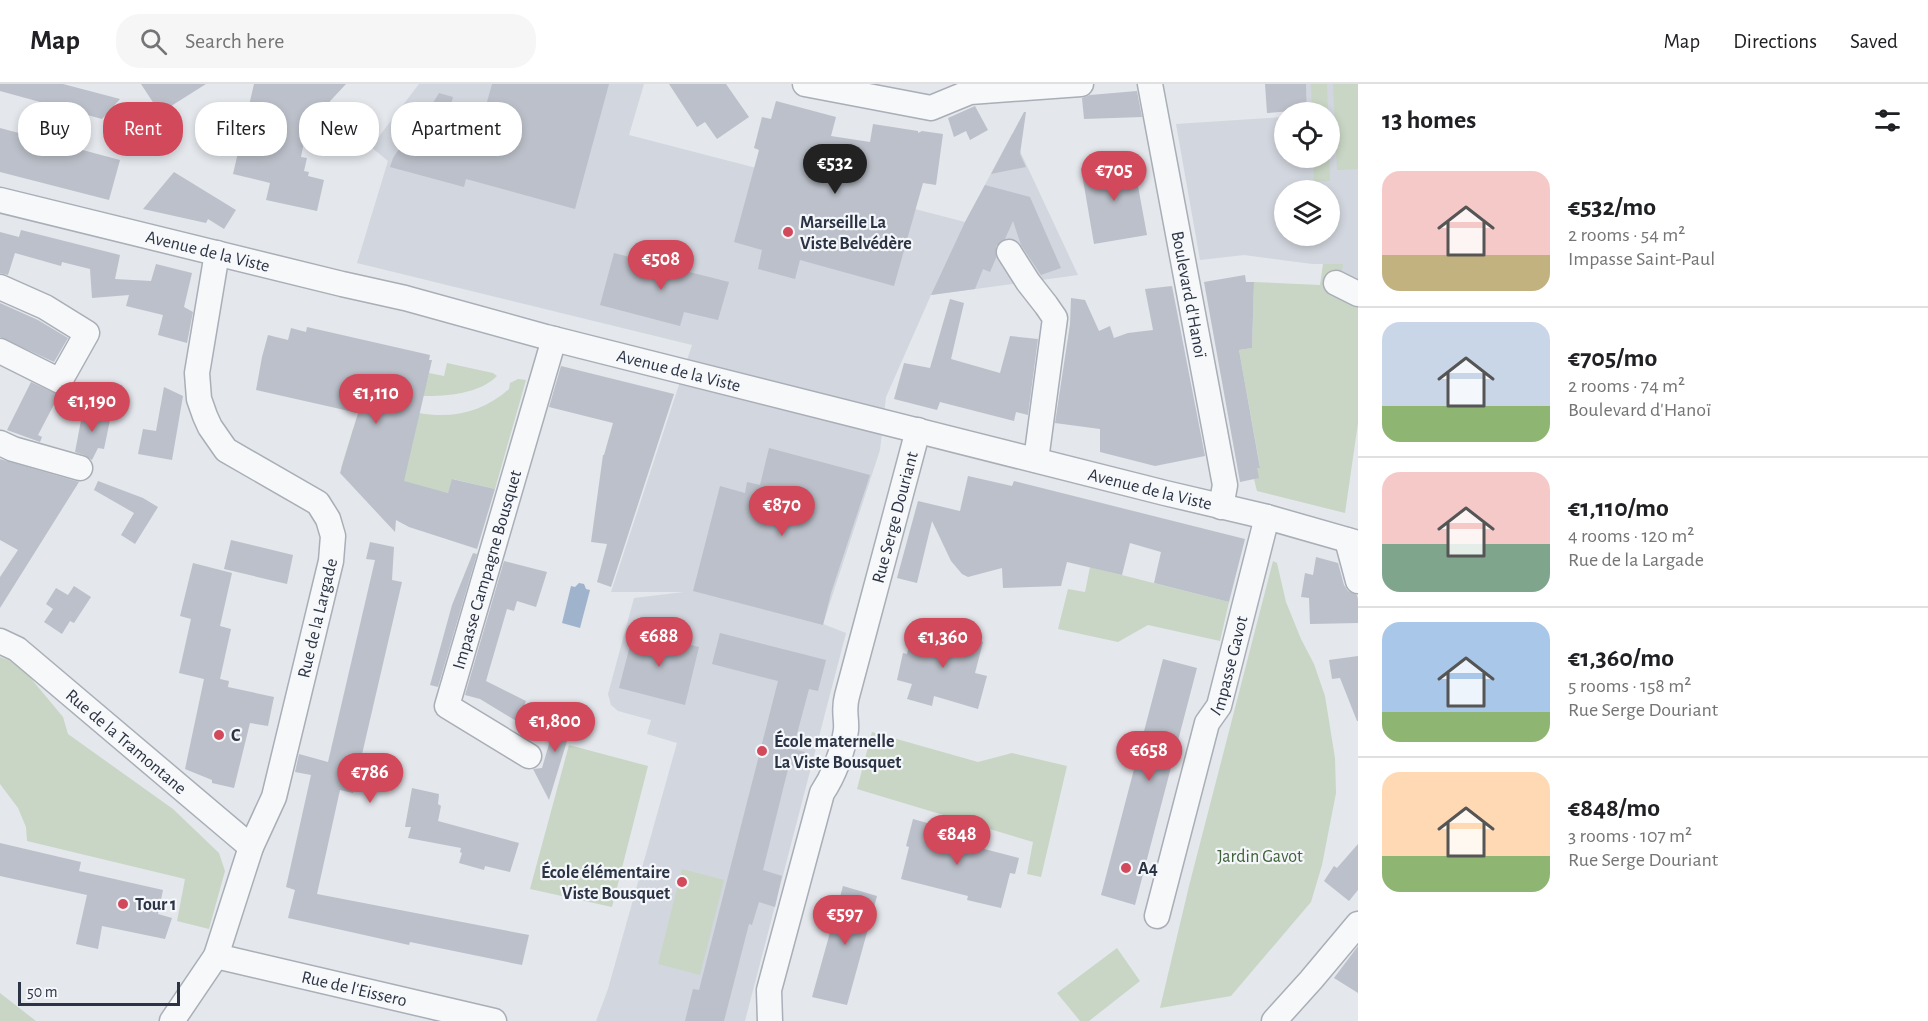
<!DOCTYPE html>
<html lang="en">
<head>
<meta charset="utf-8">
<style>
	body { margin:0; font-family:"Alegreya Sans",sans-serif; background:#f6f6f6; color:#202124; height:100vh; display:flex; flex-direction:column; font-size:22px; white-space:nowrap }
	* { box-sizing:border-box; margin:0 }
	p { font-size:20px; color:#757577 }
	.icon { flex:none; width:33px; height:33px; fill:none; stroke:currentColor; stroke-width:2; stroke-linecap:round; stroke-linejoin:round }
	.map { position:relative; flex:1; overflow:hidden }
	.details { display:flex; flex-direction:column; background:#fff; width:570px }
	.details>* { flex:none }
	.hud { position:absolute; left:18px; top:18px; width:570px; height:54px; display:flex; gap:12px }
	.fabs { position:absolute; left:1274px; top:18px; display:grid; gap:12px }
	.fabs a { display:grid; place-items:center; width:66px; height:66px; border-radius:50%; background:#fff; box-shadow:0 3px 9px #0003; font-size:30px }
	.scale { position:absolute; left:18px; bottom:15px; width:162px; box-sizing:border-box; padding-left:6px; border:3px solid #2b3445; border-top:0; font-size:16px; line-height:21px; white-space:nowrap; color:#2b3445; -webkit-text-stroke:4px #f4f6f9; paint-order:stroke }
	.price { position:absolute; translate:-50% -51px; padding:0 14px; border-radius:21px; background:#d1495b; color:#fff; font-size:20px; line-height:39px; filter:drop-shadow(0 2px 3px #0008) }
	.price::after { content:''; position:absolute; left:50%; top:36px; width:18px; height:14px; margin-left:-9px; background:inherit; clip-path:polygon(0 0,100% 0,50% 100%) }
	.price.current { background:#222; color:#fff }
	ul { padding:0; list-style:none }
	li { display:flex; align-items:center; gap:18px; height:150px; padding:0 24px }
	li+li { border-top:2px solid #e0e0e0 }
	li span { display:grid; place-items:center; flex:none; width:168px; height:120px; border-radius:18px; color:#555 }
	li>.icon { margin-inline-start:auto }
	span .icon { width:72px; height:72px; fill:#fffc; stroke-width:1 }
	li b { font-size:26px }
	h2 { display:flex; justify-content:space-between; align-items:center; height:72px; padding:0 24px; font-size:26px }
	.chip { padding:0 21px; border-radius:24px; background:#fff; box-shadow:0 3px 9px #0003; font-size:21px; line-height:54px }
	.chip.current { background:#d1495b; color:#fff }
	header { display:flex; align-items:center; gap:36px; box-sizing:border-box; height:84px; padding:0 30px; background:#fff; border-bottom:2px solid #e0e0e0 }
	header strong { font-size:28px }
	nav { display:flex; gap:33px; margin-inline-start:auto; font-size:21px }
	.search { width:420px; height:54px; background:#f6f6f6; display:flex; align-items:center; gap:15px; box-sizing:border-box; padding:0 21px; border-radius:24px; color:#757577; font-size:22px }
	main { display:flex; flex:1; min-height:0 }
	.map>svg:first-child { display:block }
	.built { fill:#d2d6de; fill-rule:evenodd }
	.green { fill:#c9d6c5 }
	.water { fill:#9fb4cc }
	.building { fill:#bbc0ca }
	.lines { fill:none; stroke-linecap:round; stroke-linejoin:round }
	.minor-casing { stroke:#a9aeb7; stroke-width:27 }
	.minor { stroke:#f7f8fa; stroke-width:24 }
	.poi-dot { fill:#d1495b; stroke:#f4f6f9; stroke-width:2 }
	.labels { text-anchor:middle; stroke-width:4.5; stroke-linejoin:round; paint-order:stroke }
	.poi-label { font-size:18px; font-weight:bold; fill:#2b3445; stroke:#f4f6f9; text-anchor:start }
	.street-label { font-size:18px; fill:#2b3445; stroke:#f4f6f9 }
	.park-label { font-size:18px; fill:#3f6138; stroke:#f4f6f9 }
</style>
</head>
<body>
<header>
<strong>Map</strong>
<div class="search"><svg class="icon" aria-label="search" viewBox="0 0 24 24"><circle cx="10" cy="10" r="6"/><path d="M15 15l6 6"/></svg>Search here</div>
<nav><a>Map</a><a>Directions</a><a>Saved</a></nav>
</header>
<main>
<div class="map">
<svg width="1358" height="937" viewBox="0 0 1358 937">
	<rect width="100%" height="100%" fill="#e4e7ec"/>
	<path class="built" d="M 419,0 L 644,0 L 629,51 L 965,138 L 1012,50 L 1078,191 L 931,211 L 886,313 L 880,366 L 823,540 L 846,549 L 745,937 L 596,937 L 608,905 L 677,659 L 647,650 L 651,636 L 618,627 L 611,621 L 608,610 L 634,514 L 684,508 L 611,508 L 692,261 L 357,179 L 388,77 L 371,63 Z
		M 1306,0 L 1358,0 L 1358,202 L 1341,194 L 1342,180 L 1312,180 L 1244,171 L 1200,176 L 1176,40 L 1284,33 L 1284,74 L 1329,74 L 1329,28 L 1307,28 ZM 1284,106 L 1329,106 L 1329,152 L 1284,152 Z"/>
	<path class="green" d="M 1311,0 L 1327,0 L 1328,28 L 1312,28 Z
		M 1333,0 L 1358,0 L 1358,85 L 1337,86 Z
		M 1329,57 L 1330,97 L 1314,98 L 1313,74 L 1329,74 Z
		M 1323,180 L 1343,180 L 1341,194 L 1358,202 L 1358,339 L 1345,429 L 1257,407 L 1254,395 L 1257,384 L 1260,383 L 1239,266 L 1252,264 L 1254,198 L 1320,201 Z
		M 447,279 L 493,289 L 497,292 C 479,310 448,312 423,312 L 429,289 L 444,292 Z
		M 518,295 L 526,296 L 495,405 L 453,395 L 448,409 L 341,384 L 353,345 L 412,361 L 419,329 C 453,335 483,328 509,305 L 510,299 Z
		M 1273,477 L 1277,479 L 1286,518 L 1301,555 L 1314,580 L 1325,612 L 1335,674 L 1336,709 L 1322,781 L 1311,818 L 1231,912 L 1160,924 L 1189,802 Z
		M 1090,483 L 1229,518 L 1220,557 L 1148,541 L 1118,558 L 1058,545 L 1068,505 L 1085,508 Z
		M 0,573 L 19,580 L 63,633 L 68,650 L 173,725 L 219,769 L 225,787 L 209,845 L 177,837 L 185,795 L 27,757 L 26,743 L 18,724 L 0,700 Z
		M 872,648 L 978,678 L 1012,669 L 1067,682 L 1041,793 L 1027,790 L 1033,758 L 857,705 Z
		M 569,661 L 648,682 L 612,823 L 530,805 Z
		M 682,785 L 724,796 L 700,891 L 658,880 Z
		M 1117,864 L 1140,897 L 1089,937 L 1080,937 L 1057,909 Z
		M 0,909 L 36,937 L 0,937 Z"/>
	<path class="water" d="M 579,499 L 584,500 L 586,505 L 590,506 L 580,544 L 562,539 L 571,502 L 575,503 Z"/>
	<path class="building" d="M 0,0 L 63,0 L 120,15 L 102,35 L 0,7 Z
		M 141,0 L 206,0 L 160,29 Z
		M 254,0 L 346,0 L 307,42 L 301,73 L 307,74 L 304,87 L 309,88 L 308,92 L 324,96 L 317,127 L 266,116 L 270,99 L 233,90 Z
		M 492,0 L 609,0 L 575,125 L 466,95 L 464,103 L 390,83 L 393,74 L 413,44 L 417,45 L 439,9 L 453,13 L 443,52 L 475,61 Z
		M 669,0 L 726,0 L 749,33 L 717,55 L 705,38 L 697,43 Z
		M 1265,0 L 1306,0 L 1307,26 L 1267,29 Z
		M 1137,7 L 1142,33 L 1084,35 L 1082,14 L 1090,11 Z
		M 776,17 L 836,33 L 831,52 L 870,58 L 873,40 L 918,47 L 918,49 L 922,47 L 943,50 L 936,101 L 923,99 L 894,202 L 800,176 L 795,195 L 758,185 L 762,166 L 734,158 L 759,66 L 754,64 L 762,33 L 771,35 Z
		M 975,22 L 988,46 L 970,56 L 966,47 L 954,53 L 948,34 Z
		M 1024,28 L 1026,28 L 1020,70 L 1026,83 L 991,90 Z
		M 0,44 L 120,76 L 109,116 L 0,88 Z
		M 1133,75 L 1147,151 L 1094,160 L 1081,84 Z
		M 174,88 L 236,126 L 224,145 L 208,135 L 206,139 L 143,125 Z
		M 985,101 L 1030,113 L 1061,184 L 1041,191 L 1021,161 L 1013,137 L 1005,155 L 996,162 L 996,174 L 990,188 L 983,185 L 975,205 L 931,211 L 965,138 Z
		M 21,146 L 120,171 L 115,195 L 151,197 L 156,180 L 192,189 L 184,223 L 193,228 L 187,259 L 158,251 L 163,231 L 126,222 L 129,211 L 92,214 L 90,185 L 62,178 L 61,182 L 15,169 L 8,191 L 0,189 L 0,148 L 19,153 Z
		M 614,169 L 729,198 L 718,236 L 684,228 L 680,242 L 600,221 Z
		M 1245,191 L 1246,198 L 1254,198 L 1252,264 L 1239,266 L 1260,384 L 1257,384 L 1259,394 L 1240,398 L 1204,198 Z
		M 1172,202 L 1205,372 L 1155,382 L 1100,368 L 1100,345 L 1055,339 L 1070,240 L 1071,214 L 1085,216 L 1099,247 L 1110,242 L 1114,254 L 1128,249 L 1153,246 L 1145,205 Z
		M 950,215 L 964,219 L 951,275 L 1000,289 L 1010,252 L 1038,255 L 1028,331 L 1016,328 L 1014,337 L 940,318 L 937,326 L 894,315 L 904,279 L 930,284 Z
		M 0,219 L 38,236 L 68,254 L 54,278 L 0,253 Z
		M 307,243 L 430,271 L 429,276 L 432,276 L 404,397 L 448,409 L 452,395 L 495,405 L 477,465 L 409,443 L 396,436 L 395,448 L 340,389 L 358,329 L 256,306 L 262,273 L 268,251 L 288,256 L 291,244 L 306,248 Z
		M 561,282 L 674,310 L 611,503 L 597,498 L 607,460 L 591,458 L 603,371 L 604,371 L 613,339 L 549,323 Z
		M 31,298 L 59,311 L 38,351 L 42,353 L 40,358 L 7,346 Z
		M 164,303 L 183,312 L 172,376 L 138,370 L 143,345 L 156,347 Z
		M 83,326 L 111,331 L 104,365 L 98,364 L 92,376 L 84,371 L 75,368 Z
		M 769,364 L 870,391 L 831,509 L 823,541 L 693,507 L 720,402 L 745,409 L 747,398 L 760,401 Z
		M 0,375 L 79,398 L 0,524 L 0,493 L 18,466 L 0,456 Z
		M 968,392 L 1012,402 L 1014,397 L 1245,455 L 1229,518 L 1154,499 L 1161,468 L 1130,459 L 1122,491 L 1067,478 L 1061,502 L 1003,504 L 1002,484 L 968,493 L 962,490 L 951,477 L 932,437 L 917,499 L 897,494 L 918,417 L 960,427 Z
		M 98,397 L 143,414 L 158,423 L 135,460 L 121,451 L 134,429 L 94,406 Z
		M 231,456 L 293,471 L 287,500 L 224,485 Z
		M 370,458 L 394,463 L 392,496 L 402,498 L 353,709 L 340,706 L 317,810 L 529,851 L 522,881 L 410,858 L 409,861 L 288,834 L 295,806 L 286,803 L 311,691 L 295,688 L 299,670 L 328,678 L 375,476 L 366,475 Z
		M 473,469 L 477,470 L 438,603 L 430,601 L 452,521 Z
		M 1316,473 L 1338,479 L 1344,501 L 1348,507 L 1357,511 L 1358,515 L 1358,539 L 1310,540 L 1309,514 L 1301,513 L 1305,489 L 1313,491 Z
		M 504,477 L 547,488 L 536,523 L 517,517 L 514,527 L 507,525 L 486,597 L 526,617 L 518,638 L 480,615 L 465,611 Z
		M 193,479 L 232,489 L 220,542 L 231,545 L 220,595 L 229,597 L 228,603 L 274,613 L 268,642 L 250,639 L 234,704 L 212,699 L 212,696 L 185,685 L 204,595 L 179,589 L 191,535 L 180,532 Z
		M 74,502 L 91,513 L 74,539 L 70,537 L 62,550 L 44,538 L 53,525 L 46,520 L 56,504 L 68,511 Z
		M 634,546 L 699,563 L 685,621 L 619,604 Z
		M 913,546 L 949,555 L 950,549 L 983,558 L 975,589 L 987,592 L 978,625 L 934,612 L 932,622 L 907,615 L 912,600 L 897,596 L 903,569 L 907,570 Z
		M 720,549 L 826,576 L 818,607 L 809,605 L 793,665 L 805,668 L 801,685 L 789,681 L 763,786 L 782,792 L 775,823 L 759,818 L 752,841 L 749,840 L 724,937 L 685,937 L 693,905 L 699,906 L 778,597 L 712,580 Z
		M 1358,572 L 1358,637 L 1357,637 L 1340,594 L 1332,595 L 1329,576 Z
		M 1163,575 L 1197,584 L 1135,821 L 1101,811 Z
		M 559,626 L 574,634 L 549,716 L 533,685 L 542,684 Z
		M 412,704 L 439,710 L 438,720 L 441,722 L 438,737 L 519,759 L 510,788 L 485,782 L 484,786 L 459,779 L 462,769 L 460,768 L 461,764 L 408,754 L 411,743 L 405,743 Z
		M 913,735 L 945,744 L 942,754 L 1019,774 L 1015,790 L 1010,789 L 1001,824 L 967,816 L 968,812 L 901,795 L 909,763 L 906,762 Z
		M 0,759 L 81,778 L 79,787 L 163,806 L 158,830 L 172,834 L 165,855 L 102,842 L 98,865 L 76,860 L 87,811 L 0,792 Z
		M 1358,760 L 1358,806 L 1349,817 L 1324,797 L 1334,782 L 1337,784 Z
		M 843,802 L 877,812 L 847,921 L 812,913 Z
		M 1358,862 L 1358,909 L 1334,894 Z"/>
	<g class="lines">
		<g class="minor-casing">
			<g id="minor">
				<path d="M 805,0 L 931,24 L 970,8 L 1081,0"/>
				<path id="s1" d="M 1150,0 L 1225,401 L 1221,423"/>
				<path id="s2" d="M 0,116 L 342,200 L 405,214 L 546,253 L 1165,409 L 1267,433 L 1358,459"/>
				<path d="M 1009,168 L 1028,198 L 1046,221 L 1055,234 L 1036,376"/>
				<path d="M 1336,199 L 1358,210"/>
				<path d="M 0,203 L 45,223 L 87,249 L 60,297 L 0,267"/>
				<path d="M 0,359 L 13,365 L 80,384"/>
				<path d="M 1347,456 L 1358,497"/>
				<path id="s3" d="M 0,557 L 17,565 L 251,763"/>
				<path id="s4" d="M 529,672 L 447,622 L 554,255"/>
				<path id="s5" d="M 1157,832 L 1207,639 L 1219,622 L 1267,433"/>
				<path id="s6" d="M 216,872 L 494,937"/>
				<path id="s7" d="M 172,937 L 216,872 L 251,763 L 274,713 L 331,477 L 333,452 L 328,435 L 318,419 L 226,366 L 210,343 L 205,332 L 199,315 L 197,289 L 217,169"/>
				<path id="s8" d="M 770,937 L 769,906 L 822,709 C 834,691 843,667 846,646 C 847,634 843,626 847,612 L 918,346"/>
				<path d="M 1274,937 L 1311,896 L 1358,840"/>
			</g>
		</g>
		<use href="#minor" class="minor"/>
	</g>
	<g class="poi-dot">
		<circle cx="788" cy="148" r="6"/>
		<circle cx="219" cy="651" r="6"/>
		<circle cx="762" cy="667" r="6"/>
		<circle cx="1126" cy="784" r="6"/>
		<circle cx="682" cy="798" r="6"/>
		<circle cx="123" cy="820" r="6"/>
	</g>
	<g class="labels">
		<g class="poi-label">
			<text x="800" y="144">Marseille La<tspan x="800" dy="21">Viste Belvédère</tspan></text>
			<text x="231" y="657">C</text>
			<text x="774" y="663">École maternelle<tspan x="774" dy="21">La Viste Bousquet</tspan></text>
			<text x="1138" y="790">A4</text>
			<text x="670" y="794" text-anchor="end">École élémentaire<tspan x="670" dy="21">Viste Bousquet</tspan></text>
			<text x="135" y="826">Tour 1</text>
		</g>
		<g class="street-label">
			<text dy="6" stroke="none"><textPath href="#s2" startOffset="214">Avenue de la Viste</textPath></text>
			<text dy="6" stroke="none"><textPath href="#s1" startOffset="214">Boulevard d'Hanoï</textPath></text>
			<text dy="6" stroke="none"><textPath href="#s2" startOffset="700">Avenue de la Viste</textPath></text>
			<text dy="6" stroke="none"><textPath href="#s2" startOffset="1186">Avenue de la Viste</textPath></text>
			<text dy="6" stroke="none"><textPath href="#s8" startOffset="522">Rue Serge Douriant</textPath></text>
			<text dy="6" stroke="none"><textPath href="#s4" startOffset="238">Impasse Campagne Bousquet</textPath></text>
			<text dy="6" stroke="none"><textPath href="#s7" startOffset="432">Rue de la Largade</textPath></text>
			<text dy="6" stroke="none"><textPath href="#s5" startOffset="262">Impasse Gavot</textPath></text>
			<text dy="6" stroke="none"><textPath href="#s3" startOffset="162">Rue de la Tramontane</textPath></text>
			<text dy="6" stroke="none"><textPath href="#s6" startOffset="142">Rue de l'Eissero</textPath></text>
		</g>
		<g class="park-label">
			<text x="1260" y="778">Jardin Gavot</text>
		</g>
	</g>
</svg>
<div class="fabs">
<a><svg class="icon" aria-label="locate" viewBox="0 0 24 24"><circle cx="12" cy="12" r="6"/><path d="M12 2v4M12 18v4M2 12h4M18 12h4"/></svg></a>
<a><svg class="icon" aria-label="layers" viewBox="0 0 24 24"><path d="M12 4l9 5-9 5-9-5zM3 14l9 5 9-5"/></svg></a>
</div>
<div class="scale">50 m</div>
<b class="price current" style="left:835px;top:111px">€532</b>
<b class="price" style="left:1114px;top:118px">€705</b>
<b class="price" style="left:661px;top:207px">€508</b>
<b class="price" style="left:376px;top:341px">€1,110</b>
<b class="price" style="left:92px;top:349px">€1,190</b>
<b class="price" style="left:782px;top:453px">€870</b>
<b class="price" style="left:659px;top:584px">€688</b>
<b class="price" style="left:943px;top:585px">€1,360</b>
<b class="price" style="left:555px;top:669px">€1,800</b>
<b class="price" style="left:1149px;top:698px">€658</b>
<b class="price" style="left:370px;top:720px">€786</b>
<b class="price" style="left:957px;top:782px">€848</b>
<b class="price" style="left:845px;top:862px">€597</b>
<div class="hud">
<a class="chip">Buy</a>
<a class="chip current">Rent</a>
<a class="chip">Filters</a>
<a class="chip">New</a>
<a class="chip">Apartment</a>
</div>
</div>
<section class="details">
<h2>13 homes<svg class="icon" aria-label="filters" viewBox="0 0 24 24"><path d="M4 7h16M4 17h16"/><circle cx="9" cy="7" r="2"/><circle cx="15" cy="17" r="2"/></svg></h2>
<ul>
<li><span style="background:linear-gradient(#f6c9c9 70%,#c2b280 0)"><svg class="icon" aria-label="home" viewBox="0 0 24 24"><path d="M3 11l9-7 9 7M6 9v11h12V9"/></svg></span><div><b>€532/mo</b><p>2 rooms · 54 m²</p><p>Impasse Saint-Paul</p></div></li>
<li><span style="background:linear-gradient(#c9d6e8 70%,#8fb573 0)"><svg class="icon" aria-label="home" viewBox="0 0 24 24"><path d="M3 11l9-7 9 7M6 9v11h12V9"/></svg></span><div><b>€705/mo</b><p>2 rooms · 74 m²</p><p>Boulevard d'Hanoï</p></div></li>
<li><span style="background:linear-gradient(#f6c9c9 60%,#7fa58c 0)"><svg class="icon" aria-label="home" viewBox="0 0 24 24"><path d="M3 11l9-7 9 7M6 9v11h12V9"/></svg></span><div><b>€1,110/mo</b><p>4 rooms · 120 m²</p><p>Rue de la Largade</p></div></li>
<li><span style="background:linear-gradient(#a9c7e8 75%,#8fb573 0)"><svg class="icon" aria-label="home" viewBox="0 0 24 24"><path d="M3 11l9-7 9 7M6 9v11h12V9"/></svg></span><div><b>€1,360/mo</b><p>5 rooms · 158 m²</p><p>Rue Serge Douriant</p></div></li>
<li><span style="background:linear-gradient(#ffd9b3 70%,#8fb573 0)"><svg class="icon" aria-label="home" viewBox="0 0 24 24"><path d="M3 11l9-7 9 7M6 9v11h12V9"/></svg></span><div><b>€848/mo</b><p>3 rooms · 107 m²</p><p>Rue Serge Douriant</p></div></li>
</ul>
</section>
</main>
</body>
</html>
